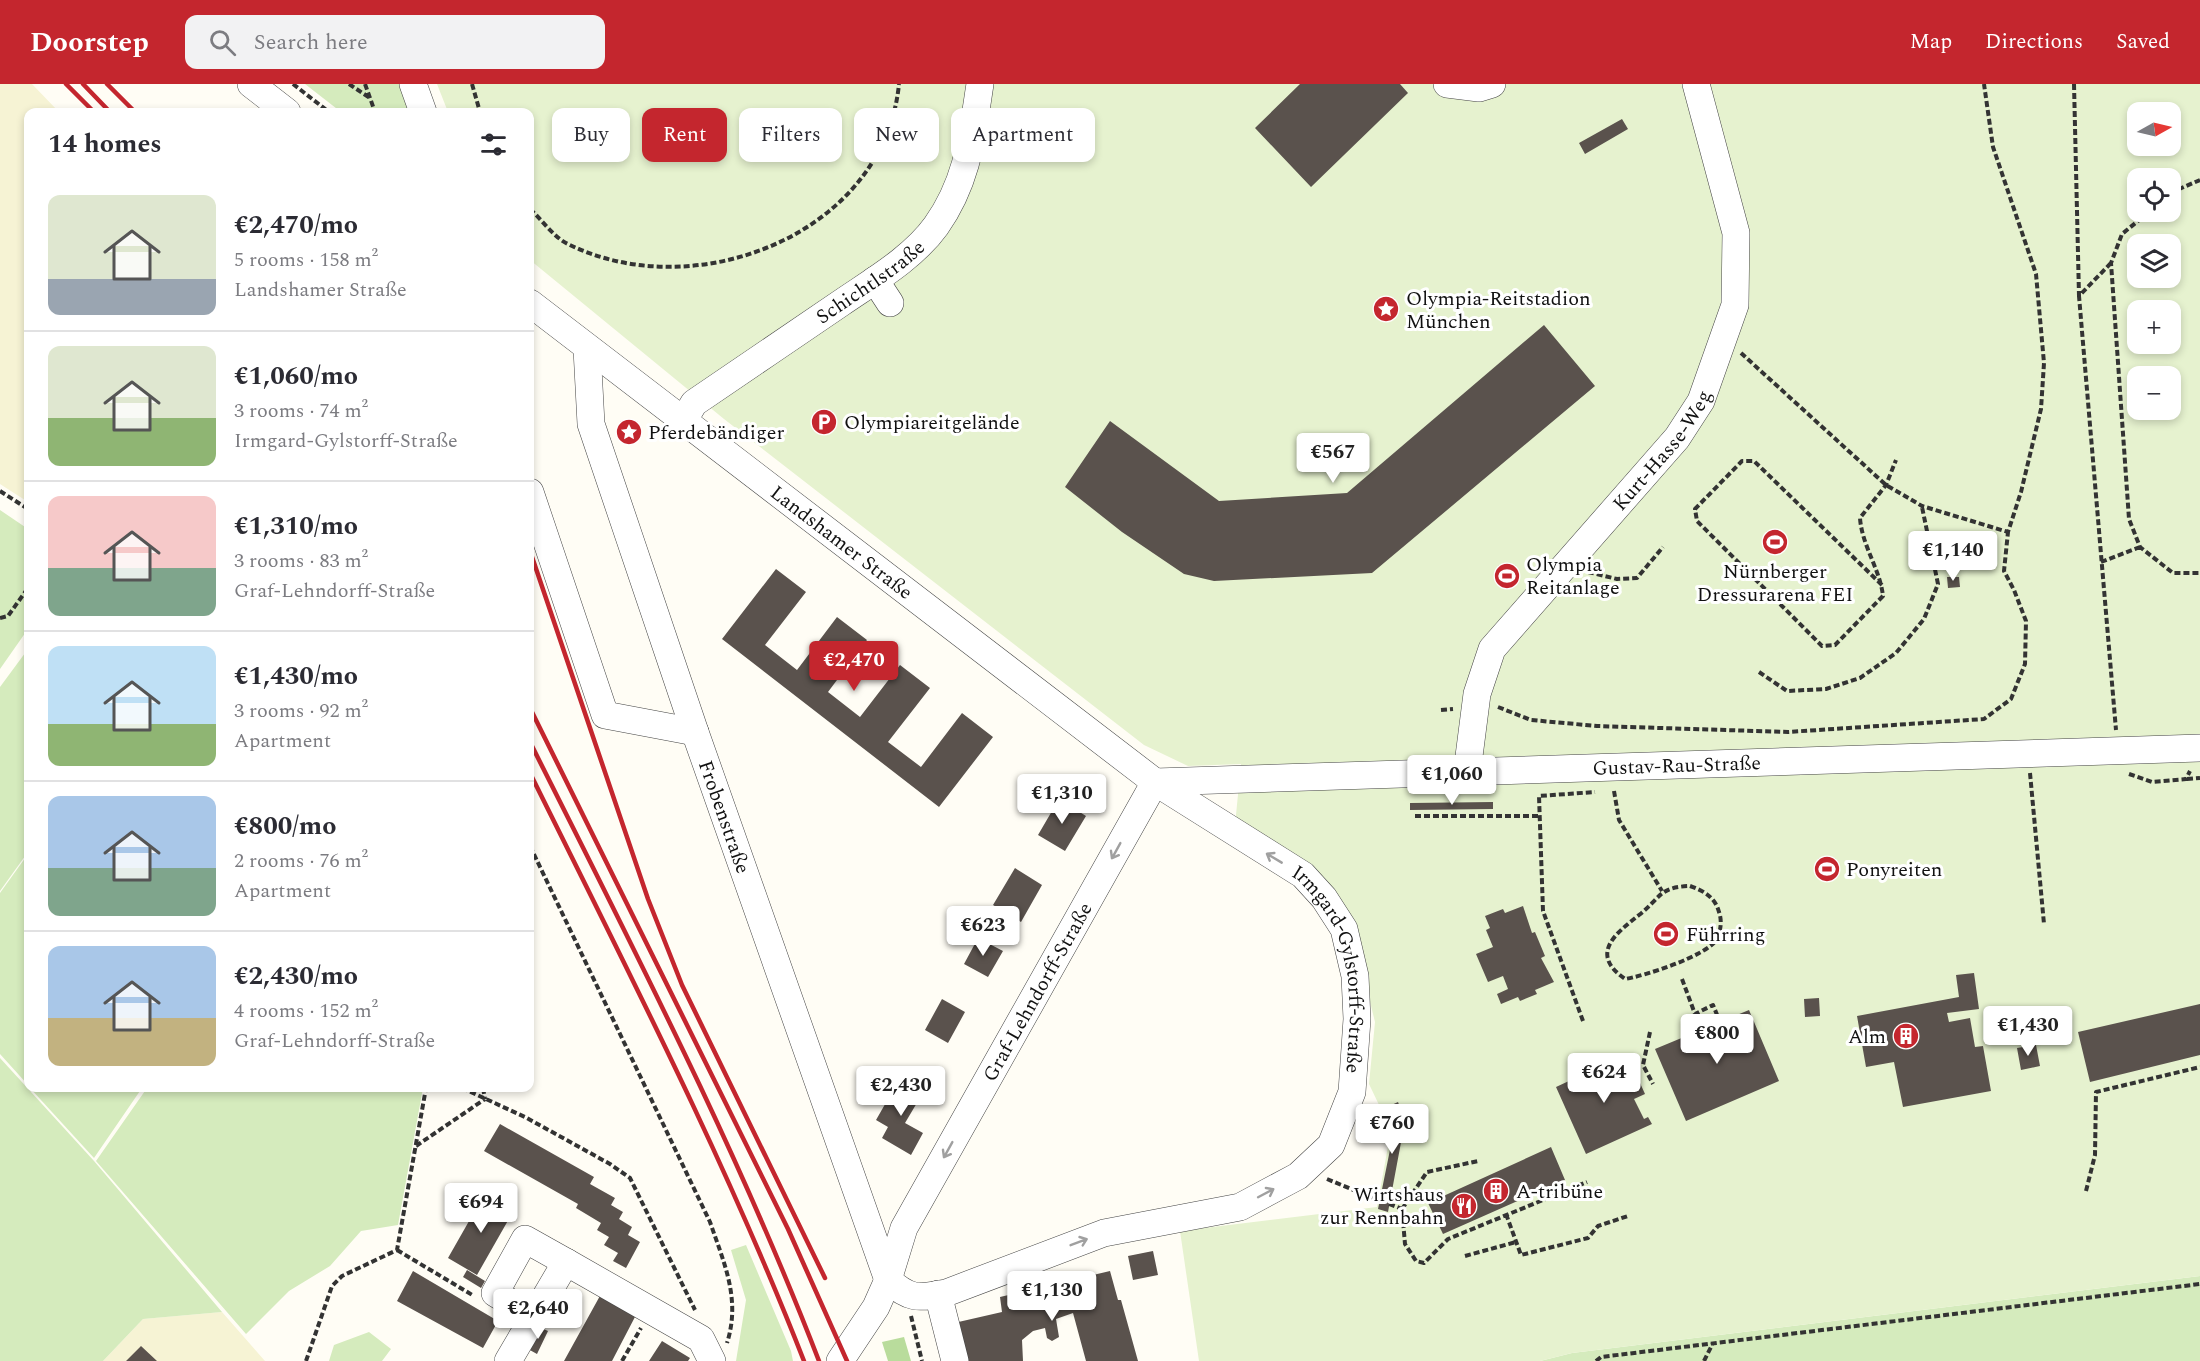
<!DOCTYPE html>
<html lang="en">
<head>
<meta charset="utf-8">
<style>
	body { margin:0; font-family:Spectral,serif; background:#f2f2f3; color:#2b2b33; height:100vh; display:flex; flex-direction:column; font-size:22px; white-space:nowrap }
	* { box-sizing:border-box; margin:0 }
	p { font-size:20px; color:#7c7c81 }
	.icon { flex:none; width:33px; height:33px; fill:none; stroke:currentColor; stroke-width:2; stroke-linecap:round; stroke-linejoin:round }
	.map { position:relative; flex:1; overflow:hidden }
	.panel { position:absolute; left:24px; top:24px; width:510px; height:984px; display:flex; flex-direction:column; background:#fff; border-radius:12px; box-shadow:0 3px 9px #0003 }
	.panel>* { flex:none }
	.banner { position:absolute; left:552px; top:24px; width:570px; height:54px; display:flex; gap:12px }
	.needle { width:39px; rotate:82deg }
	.controls { position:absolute; left:2127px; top:18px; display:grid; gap:12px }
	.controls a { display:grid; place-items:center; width:54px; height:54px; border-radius:12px; background:#fff; box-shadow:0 3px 9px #0003; font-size:30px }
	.price { position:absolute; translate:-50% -51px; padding:0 14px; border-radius:6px; background:#fff; color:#222; font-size:20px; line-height:39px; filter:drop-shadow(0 2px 3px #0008) }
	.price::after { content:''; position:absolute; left:50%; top:36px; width:18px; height:14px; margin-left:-9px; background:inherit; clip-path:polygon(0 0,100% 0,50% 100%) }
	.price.selected { background:#c4262e; color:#fff }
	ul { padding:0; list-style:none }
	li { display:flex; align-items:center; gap:18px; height:150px; padding:0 24px }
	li+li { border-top:2px solid #e1e1e2 }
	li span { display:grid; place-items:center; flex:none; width:168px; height:120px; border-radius:12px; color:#555 }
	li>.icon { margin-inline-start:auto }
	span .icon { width:72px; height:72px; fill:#fffc; stroke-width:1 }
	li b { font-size:26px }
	h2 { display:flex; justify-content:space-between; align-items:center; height:72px; padding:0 24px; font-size:26px }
	.pill { padding:0 21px; border-radius:12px; background:#fff; box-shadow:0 3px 9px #0003; font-size:21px; line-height:54px }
	.pill.selected { background:#c4262e; color:#fff }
	header { display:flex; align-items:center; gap:36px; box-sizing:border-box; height:84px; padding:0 30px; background:#c4262e; color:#fff }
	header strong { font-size:28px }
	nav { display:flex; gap:33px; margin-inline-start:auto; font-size:21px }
	.search { width:420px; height:54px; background:#f2f2f3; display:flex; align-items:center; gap:15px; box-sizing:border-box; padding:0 21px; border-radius:12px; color:#7c7c81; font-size:22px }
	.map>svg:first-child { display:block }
	.farmland { fill:#f6f3d4 }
	.green { fill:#d5ebbd }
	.forest { fill:#b9dc9c }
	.pitch { fill:#e6f2cf; fill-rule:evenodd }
	.building { fill:#5a524d }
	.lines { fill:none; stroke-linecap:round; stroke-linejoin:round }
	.minor-casing { stroke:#444; stroke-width:28 }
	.path { stroke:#333; stroke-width:4; stroke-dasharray:6 3; stroke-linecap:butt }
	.minor { stroke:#fff; stroke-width:27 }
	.rail { stroke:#c4262e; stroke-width:4.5 }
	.oneway { stroke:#a0a0a0 }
	.labels { text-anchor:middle; stroke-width:6; stroke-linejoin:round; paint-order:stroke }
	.street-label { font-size:20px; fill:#111; stroke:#fff }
	.poi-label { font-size:20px; fill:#111; stroke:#fff; text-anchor:start }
</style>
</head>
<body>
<header>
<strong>Doorstep</strong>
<div class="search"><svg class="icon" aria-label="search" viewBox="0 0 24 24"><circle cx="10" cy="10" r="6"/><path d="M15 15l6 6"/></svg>Search here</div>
<nav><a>Map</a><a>Directions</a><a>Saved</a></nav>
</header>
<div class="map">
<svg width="2200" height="1277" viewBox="0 0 2200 1277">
	<rect width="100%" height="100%" fill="#fffdf5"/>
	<path class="farmland" d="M 0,0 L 32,0 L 59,28 L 28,28 L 28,418 L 0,400 Z
		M 222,1228 L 265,1277 L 103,1277 L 143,1235 Z"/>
	<path class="green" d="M 305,0 L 402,0 L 411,28 L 341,28 Z
		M 0,426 L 28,445 L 28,545 L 0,585 Z
		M 28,565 L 28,768 L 0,807 L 0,603 Z
		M 28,770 L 28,1001 L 0,970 L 0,809 Z
		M 0,974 L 94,1077 L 222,1228 L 143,1235 L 103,1277 L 0,1277 Z
		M 30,1004 L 142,1004 L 94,1074 Z
		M 147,1004 L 423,1004 L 398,1141 L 361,1147 L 330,1182 L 289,1207 L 246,1250 L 96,1077 Z
		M 746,1161 L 791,1267 L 793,1277 L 736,1277 L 746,1216 L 731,1166 Z
		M 2200,1192 L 2200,1277 L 1540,1277 L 1572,1269 Z
		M 369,1248 L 391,1265 L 382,1277 L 329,1277 L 334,1261 Z"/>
	<path class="forest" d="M 904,1253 L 911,1277 L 888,1277 L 882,1258 Z"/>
	<path class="pitch" d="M 437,0 L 2200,0 L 2200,1192 L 1572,1269 L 1540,1277 L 1199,1277 L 1180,1147 L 1377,1123 L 1391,1046 L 1369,1000 L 1375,938 L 1352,845 L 1235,741 L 1241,680 L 1188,682 L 1144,661 L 724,335 L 530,176 L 530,28 L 448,28 ZM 2138,28 L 2170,28 L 2170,62 L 2138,62 ZM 2138,94 L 2170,94 L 2170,128 L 2138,128 ZM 2138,160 L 2170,160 L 2170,194 L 2138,194 ZM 2138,226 L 2170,226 L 2170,260 L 2138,260 ZM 2138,292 L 2170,292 L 2170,326 L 2138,326 Z"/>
	<path class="building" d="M 1300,0 L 1400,0 L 1408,9 L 1311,103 L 1255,44 Z
		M 1622,35 L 1628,45 L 1585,70 L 1579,59 Z
		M 1544,241 L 1595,302 L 1372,489 L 1214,497 L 1184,490 L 1122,448 L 1065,403 L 1110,337 L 1219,417 L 1347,409 Z
		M 776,485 L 806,508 L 765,561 L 797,586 L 837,533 L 867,556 L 828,608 L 860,633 L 900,581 L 930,604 L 888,658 L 921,683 L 962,629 L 993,653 L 939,723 L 722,555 Z
		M 1947,493 L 1959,493 L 1960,503 L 1948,504 Z
		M 1059,715 L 1086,732 L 1065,767 L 1038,751 Z
		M 1493,718 L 1493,725 L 1410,726 L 1410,719 Z
		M 1015,784 L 1042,801 L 1021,838 L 993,821 Z
		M 1523,822 L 1532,849 L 1535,848 L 1545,872 L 1541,874 L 1554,898 L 1535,906 L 1537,910 L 1520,917 L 1518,913 L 1501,920 L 1497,910 L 1508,905 L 1503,892 L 1488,898 L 1476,870 L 1493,863 L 1486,846 L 1490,844 L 1485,832 L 1503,825 L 1505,829 Z
		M 978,854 L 1003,867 L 988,893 L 964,880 Z
		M 1974,889 L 1979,925 L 1947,929 L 1949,938 L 1970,934 L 1975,963 L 1983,962 L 1991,1007 L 1903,1023 L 1894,978 L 1866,983 L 1857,932 L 1959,913 L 1956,891 Z
		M 1819,914 L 1820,932 L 1805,933 L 1804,915 Z
		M 942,915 L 965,928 L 948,959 L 925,946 Z
		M 2200,920 L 2200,971 L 2090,998 L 2078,948 Z
		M 1749,926 L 1779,997 L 1686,1037 L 1655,965 Z
		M 2036,961 L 2040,982 L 2021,986 L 2017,964 Z
		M 1627,970 L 1645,1010 L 1634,1015 L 1644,1035 L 1648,1033 L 1652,1040 L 1586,1070 L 1556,1003 Z
		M 900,994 L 924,1007 L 905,1039 L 923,1049 L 911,1071 L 882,1054 L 888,1043 L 876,1036 Z
		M 1398,1018 L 1405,1037 L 1388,1128 L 1378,1125 L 1394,1046 L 1385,1024 Z
		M 500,1040 L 594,1093 L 590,1100 L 615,1114 L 611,1121 L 623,1128 L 619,1135 L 632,1143 L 628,1151 L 640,1158 L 626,1184 L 613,1177 L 618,1169 L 604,1161 L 609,1153 L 597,1146 L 601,1139 L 576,1124 L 578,1120 L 484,1067 Z
		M 1551,1063 L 1565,1096 L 1443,1150 L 1428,1119 Z
		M 485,1109 L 514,1126 L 477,1191 L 448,1174 Z
		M 1153,1167 L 1158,1191 L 1133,1196 L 1128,1172 Z
		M 467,1186 L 485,1197 L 481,1204 L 463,1193 Z
		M 413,1187 L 498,1237 L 483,1264 L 397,1217 Z
		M 1110,1187 L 1118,1216 L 1121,1216 L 1138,1277 L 1086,1277 L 1073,1229 L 1056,1235 L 1059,1253 L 1052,1257 L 1047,1254 L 1045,1244 L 1033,1247 L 1022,1256 L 1023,1277 L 963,1277 L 954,1239 L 1002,1228 L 1000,1213 Z
		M 601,1210 L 636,1231 L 612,1277 L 564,1277 Z
		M 539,1243 L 548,1247 L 537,1270 L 528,1265 Z
		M 662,1257 L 690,1274 L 688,1277 L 649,1277 Z
		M 141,1262 L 157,1277 L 126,1277 Z"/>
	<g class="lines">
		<g class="minor-casing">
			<g id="minor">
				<path d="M 251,0 L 287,28"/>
				<path d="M 413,0 L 423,28"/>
				<path d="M 1447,0 L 1479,4 L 1492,0"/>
				<path d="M 875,196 L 890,219"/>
				<path id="s1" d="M 530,219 L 1155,698 L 1303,791 L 1324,814 L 1344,845 L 1355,892 L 1357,935 L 1352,1008 L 1331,1061 L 1298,1092 L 1240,1123 L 1104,1149 L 946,1209 C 918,1215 909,1215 888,1196"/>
				<path id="s2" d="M 587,265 L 591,340 L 695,648 L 888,1196"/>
				<path id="s3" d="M 682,339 L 694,319 C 743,286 792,252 841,219 C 873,197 913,174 936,142 C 968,97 972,52 980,0"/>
				<path d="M 530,408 L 605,631 L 695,648"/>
				<path id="s4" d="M 1467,688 L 1477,610 L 1492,565 L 1677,354 L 1701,317 L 1735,221 L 1736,149 L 1696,0"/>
				<path id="s5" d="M 1155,698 L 2200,664"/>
				<path d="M 938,1210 L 955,1277"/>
				<path d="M 534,1233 L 495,1209 L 525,1155 L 566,1178"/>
				<path d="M 508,1277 L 566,1178 L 701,1255 L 712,1277"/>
				<path id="s6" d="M 840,1277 L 876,1223 L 888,1196 L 904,1144 L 1155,698"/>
			</g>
		</g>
		<path class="path" d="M 293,0 L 329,28
			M 349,0 L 370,14
			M 365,0 L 375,28
			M 472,0 L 480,28
			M 2074,0 L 2079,212
			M 2170,109 L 2200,96
			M 530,125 C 541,135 553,152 566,159 C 693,224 884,151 899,0
			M 2149,128 L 2122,150 L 2111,179 L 2129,435 L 2140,463 L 2173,489 L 2200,489
			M 2111,179 L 2079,212 L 2116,646
			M 1741,269 L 1886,401 L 1922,422 L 2008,448 L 2021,408 L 2041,325 L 2044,279 L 2036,190 L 1993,63 L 1984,0
			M 0,407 L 28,425
			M 2101,478 L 2140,463
			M 1588,488 L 1617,495 L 1637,494 L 1663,463
			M 1882,501 L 1754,377 L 1742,377 L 1695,425 L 1697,437 L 1822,562 L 1835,561 L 1883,512 C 1880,485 1862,462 1860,434 L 1886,401 L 1896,376
			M 0,534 L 8,532 L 28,504
			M 1759,588 L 1787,607 L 1826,605 L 1860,594 L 1896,569 L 1924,535 L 1938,500 L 1922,423
			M 1498,623 L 1531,636 L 1597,642 L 1788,648 L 1984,635 L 2011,615 L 2025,580 L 2026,537 L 2014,506 L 2004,487 L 2008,448
			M 1441,626 L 1453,625
			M 2030,689 L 2044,840
			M 2129,690 L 2152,698 L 2186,695 L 2190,687
			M 2187,695 L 2200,694
			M 1614,707 L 1619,736 L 1662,807
			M 1415,732 L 1540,732
			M 530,762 L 710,1138 C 724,1179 741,1215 727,1259
			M 1690,802 C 1704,807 1715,813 1719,828 C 1722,836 1721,846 1717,855 C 1707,872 1644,892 1625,895 C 1589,870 1615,850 1639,831 C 1661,814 1658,803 1690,802 Z
			M 1682,895 L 1695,930 L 1713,921 L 1720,938
			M 1583,937 L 1543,827 L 1539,712 L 1595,708
			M 1650,948 L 1643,981 L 1653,1000
			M 462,1004 L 525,1033 L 610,1080 L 630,1094 L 695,1226
			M 483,1004 L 485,1015
			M 416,1062 L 485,1015
			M 1327,1095 L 1380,1117
			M 2086,1107 L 2095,1071 L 2096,1008 L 2200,983
			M 1389,1120 L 1402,1125 L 1405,1160 L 1416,1177 L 1424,1179 L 1448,1155 L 1587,1098
			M 1402,1125 L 1427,1088 L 1478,1077
			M 1506,1130 L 1521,1171 L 1588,1154 L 1598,1142 L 1628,1132
			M 397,1166 L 474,1212
			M 1465,1172 L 1516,1158
			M 911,1232 L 922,1277
			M 306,1277 L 332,1202 L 342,1192 L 397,1166 L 426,1004
			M 622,1277 L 641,1244
			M 1596,1277 L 1601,1273 L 2200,1200
			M 1704,1277 L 1713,1259"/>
		<use href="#minor" class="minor"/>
		<path class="rail" d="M 66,0 L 94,28
			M 83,0 L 110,28
			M 107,0 L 135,28
			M 530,467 L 648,815 L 682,901 L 825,1194
			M 530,624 L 788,1145 L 847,1277
			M 530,658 C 632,862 737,1064 819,1277
			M 530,689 C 626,883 725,1075 804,1277"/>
	</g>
	<defs><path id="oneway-shaft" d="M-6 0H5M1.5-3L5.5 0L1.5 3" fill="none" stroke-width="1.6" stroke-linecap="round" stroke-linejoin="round" transform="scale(1.5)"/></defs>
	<g class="oneway">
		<use href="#oneway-shaft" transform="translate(1116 767) rotate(119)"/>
		<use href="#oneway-shaft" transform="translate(1274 774) rotate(-149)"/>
		<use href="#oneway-shaft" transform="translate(948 1066) rotate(119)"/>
		<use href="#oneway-shaft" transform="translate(1266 1109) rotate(-28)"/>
		<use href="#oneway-shaft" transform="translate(1079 1158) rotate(-21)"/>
	</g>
	<defs>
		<g id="sight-disc" transform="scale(1.35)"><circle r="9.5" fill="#c4262e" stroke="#fff"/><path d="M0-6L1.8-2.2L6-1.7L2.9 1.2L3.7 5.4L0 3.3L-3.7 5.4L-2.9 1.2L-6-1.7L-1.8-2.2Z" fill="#fff"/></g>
		<g id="parking-disc" transform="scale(1.35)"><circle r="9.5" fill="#c4262e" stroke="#fff"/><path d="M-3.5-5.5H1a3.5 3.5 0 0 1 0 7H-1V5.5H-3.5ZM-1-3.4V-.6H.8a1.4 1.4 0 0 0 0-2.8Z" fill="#fff"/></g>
		<g id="stadium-disc" transform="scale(1.35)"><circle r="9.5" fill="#c4262e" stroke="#fff"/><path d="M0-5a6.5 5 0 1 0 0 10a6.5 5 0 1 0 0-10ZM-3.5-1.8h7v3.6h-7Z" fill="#fff"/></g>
		<g id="building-disc" transform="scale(1.35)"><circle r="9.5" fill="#c4262e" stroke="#fff"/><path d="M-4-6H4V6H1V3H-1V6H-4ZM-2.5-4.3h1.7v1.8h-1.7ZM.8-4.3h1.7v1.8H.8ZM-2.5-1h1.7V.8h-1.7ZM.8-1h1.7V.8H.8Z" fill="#fff"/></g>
		<g id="restaurant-disc" transform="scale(1.35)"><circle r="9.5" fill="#c4262e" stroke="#fff"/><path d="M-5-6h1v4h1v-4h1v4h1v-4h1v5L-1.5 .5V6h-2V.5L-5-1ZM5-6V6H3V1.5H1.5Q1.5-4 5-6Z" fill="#fff"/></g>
	</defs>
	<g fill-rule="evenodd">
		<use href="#sight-disc" x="1386" y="225"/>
		<use href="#parking-disc" x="824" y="338"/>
		<use href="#sight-disc" x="629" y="348"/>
		<use href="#stadium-disc" x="1775" y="458"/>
		<use href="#stadium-disc" x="1507" y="492"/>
		<use href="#stadium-disc" x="1827" y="785"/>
		<use href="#stadium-disc" x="1666" y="850"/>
		<use href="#building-disc" x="1906" y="952"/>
		<use href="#building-disc" x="1496" y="1107"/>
		<use href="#restaurant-disc" x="1464" y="1122"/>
	</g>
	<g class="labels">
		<g class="street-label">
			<text dy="7" stroke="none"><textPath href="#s3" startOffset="237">Schichtlstraße</textPath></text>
			<text dy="7" stroke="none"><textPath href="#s4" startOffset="388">Kurt-Hasse-Weg</textPath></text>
			<text dy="7" stroke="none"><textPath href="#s1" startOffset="393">Landshamer Straße</textPath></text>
			<text dy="7" stroke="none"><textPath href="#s5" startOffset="522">Gustav-Rau-Straße</textPath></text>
			<text dy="7" stroke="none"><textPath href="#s2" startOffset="490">Frobenstraße</textPath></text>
			<text dy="7" stroke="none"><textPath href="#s1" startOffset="1064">Irmgard-Gylstorff-Straße</textPath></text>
			<text dy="7" stroke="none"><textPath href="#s6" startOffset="420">Graf-Lehndorff-Straße</textPath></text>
		</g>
		<g class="poi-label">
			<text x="1406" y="221">Olympia-Reitstadion<tspan x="1406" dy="23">München</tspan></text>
			<text x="844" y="345">Olympiareitgelände</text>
			<text x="648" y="355">Pferdebändiger</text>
			<text x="1526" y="487">Olympia<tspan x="1526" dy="23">Reitanlage</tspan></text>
			<text x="1775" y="494" text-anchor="middle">Nürnberger<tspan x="1775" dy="23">Dressurarena FEI</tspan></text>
			<text x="1846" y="792">Ponyreiten</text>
			<text x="1686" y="857">Führring</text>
			<text x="1886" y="959" text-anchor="end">Alm</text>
			<text x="1516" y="1114">A-tribüne</text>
			<text x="1444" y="1117" text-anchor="end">Wirtshaus<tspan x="1444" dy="23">zur Rennbahn</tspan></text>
		</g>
	</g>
</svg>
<div class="controls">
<a><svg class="needle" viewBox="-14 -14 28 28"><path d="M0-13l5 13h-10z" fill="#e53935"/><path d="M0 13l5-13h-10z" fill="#7c7c81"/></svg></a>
<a><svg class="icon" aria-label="locate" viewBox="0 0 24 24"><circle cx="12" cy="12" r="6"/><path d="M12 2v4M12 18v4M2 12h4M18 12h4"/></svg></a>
<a><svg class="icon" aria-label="layers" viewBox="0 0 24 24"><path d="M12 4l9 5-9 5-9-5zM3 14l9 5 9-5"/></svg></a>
<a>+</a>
<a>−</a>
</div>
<b class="price" style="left:1333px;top:400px">€567</b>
<b class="price" style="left:1953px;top:498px">€1,140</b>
<b class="price selected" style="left:854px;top:608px">€2,470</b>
<b class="price" style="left:1452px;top:722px">€1,060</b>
<b class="price" style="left:1062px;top:741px">€1,310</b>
<b class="price" style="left:983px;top:873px">€623</b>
<b class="price" style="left:2028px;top:973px">€1,430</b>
<b class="price" style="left:1717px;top:981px">€800</b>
<b class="price" style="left:1604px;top:1020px">€624</b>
<b class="price" style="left:901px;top:1033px">€2,430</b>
<b class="price" style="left:1392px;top:1071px">€760</b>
<b class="price" style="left:481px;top:1150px">€694</b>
<b class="price" style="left:1052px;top:1238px">€1,130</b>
<b class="price" style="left:538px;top:1256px">€2,640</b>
<div class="banner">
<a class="pill">Buy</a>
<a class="pill selected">Rent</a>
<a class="pill">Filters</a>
<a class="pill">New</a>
<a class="pill">Apartment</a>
</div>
<section class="panel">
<h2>14 homes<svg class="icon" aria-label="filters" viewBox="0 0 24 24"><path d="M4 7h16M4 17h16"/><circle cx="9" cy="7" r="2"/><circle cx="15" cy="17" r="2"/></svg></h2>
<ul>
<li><span style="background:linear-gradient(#dfe7d0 70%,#9aa5b1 0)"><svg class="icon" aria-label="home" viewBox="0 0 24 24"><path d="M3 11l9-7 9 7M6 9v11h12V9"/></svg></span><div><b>€2,470/mo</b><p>5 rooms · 158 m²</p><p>Landshamer Straße</p></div></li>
<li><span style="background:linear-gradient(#dfe7d0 60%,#8fb573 0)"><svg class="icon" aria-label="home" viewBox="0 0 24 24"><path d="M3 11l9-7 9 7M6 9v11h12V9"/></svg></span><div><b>€1,060/mo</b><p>3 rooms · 74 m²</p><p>Irmgard-Gylstorff-Straße</p></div></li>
<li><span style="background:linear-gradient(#f6c9c9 60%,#7fa58c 0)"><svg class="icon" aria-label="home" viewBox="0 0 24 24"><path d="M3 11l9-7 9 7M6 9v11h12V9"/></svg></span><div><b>€1,310/mo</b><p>3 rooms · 83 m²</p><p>Graf-Lehndorff-Straße</p></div></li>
<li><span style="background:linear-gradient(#bfe0f5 65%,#8fb573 0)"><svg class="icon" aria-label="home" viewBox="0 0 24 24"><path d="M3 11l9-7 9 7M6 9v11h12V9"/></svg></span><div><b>€1,430/mo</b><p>3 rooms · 92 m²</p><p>Apartment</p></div></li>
<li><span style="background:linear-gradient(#a9c7e8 60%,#7fa58c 0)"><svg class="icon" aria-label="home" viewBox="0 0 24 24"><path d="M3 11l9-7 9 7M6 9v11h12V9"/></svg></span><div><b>€800/mo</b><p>2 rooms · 76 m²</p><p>Apartment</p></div></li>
<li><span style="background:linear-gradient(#a9c7e8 60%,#c2b280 0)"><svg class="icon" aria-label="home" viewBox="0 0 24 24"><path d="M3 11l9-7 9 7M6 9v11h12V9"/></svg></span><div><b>€2,430/mo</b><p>4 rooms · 152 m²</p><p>Graf-Lehndorff-Straße</p></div></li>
</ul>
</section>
</div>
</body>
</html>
